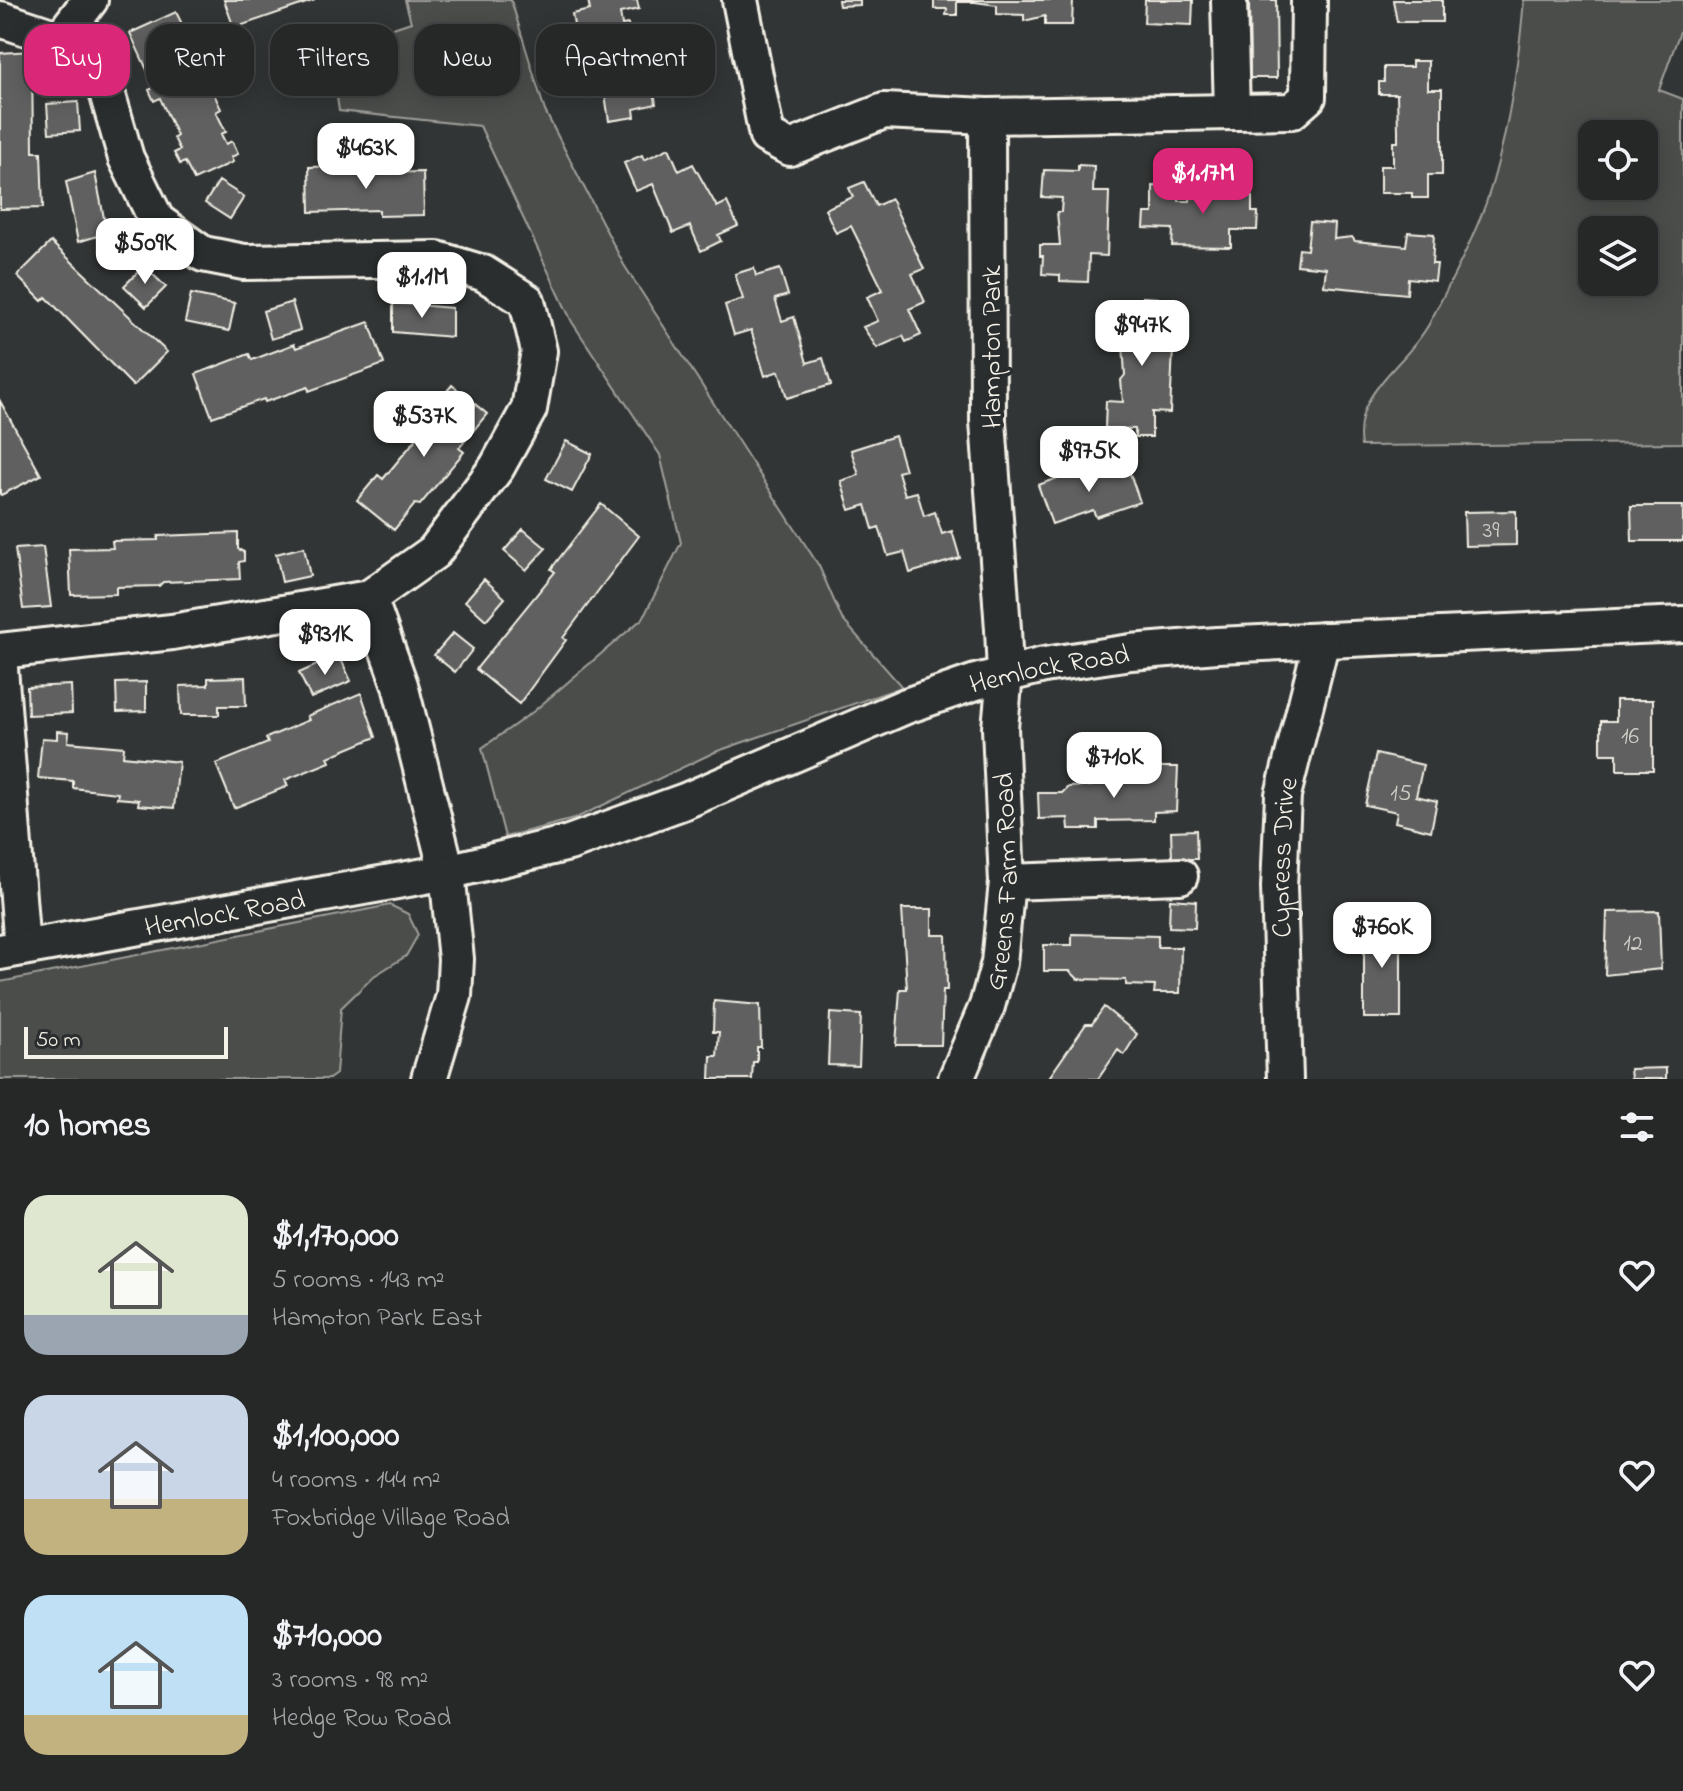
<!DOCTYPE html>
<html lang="en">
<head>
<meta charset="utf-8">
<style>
	body { margin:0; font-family:"Indie Flower",sans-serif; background:#323434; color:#f1f3f6; height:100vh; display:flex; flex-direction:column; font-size:30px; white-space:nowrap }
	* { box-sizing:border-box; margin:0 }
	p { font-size:26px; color:#a4a6a8 }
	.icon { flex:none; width:44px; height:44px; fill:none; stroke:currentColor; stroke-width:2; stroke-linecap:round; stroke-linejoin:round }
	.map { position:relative; height:1079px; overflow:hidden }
	.details { display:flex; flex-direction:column; background:#262828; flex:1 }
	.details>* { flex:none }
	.top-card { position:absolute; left:24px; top:24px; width:800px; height:72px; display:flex; gap:16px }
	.tools { position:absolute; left:1578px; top:120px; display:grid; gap:16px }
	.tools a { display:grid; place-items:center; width:80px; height:80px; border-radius:16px; background:#262828; box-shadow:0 4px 20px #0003,0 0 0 2px #424445; font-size:40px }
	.scale { position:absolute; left:24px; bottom:20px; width:204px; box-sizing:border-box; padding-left:8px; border:4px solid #f4f1e8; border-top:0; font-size:22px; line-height:28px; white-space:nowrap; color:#f4f1e8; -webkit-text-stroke:6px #2a2d2e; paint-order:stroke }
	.price { position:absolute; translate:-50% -68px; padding:0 18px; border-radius:16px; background:#fff; color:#222; font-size:26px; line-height:52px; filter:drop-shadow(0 2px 4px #0008) }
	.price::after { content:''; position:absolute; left:50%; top:48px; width:24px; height:18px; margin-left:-12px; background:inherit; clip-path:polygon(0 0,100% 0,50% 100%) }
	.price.on { background:#db2777; color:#fff }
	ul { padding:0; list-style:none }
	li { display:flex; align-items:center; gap:24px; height:200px; padding:0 24px }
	li span { display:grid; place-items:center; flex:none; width:224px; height:160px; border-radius:24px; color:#555 }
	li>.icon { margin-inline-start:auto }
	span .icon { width:96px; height:96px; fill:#fffc; stroke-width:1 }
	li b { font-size:34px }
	h2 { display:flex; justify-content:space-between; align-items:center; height:96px; padding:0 24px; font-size:34px }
	.pill { padding:0 28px; border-radius:24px; background:#262828; box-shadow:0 4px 20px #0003,0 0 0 2px #424445; font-size:28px; line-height:72px }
	.pill.on { background:#db2777; color:#fff }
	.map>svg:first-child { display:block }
	.green { fill:#4b4d4c; stroke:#a09f9a; stroke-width:2; fill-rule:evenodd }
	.building { fill:#5f605f; stroke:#f4f1e8; stroke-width:2 }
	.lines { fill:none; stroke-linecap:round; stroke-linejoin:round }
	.minor-casing { stroke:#f4f1e8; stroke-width:40 }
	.minor { stroke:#2a2d2e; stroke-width:34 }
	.labels { text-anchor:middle; stroke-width:7; stroke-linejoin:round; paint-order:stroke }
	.number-label { font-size:24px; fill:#cfcdc6 }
	.street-label { font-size:28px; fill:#f4f1e8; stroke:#2a2d2e }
</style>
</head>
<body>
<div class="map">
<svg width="1683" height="1079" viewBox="0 0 1683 1079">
	<rect width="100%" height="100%" fill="#323535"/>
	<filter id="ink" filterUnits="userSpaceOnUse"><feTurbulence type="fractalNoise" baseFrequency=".0125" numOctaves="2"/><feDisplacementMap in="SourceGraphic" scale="16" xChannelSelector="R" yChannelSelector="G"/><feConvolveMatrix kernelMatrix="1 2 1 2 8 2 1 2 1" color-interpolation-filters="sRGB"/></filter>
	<g filter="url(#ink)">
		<path class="green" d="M 405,0 L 511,0 L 545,111 L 624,265 L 819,566 L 842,619 L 902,687 L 715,752 L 574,819 L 505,837 L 482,748 L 534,711 L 643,618 L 681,543 L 660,455 L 572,322 L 480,126 L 339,111 L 330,49 L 411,22 Z
			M 1524,0 L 1683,0 L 1683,23 L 1659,90 L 1683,99 L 1683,443 L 1361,446 C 1352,391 1406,366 1429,324 C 1449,285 1471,244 1486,203 C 1508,138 1518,68 1524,0 ZM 1644,134 L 1644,186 L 1592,186 L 1592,134 ZM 1644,230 L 1644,282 L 1592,282 L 1592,230 Z
			M 390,905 L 408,914 L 418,935 L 406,956 L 374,976 L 341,1008 L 336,1074 L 329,1079 L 0,1079 L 0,982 Z"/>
		<path class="building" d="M 224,0 L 315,0 L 234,28 Z
			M 588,0 L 637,0 L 639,9 L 620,13 L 622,25 L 628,24 L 630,33 L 624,34 L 633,82 L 652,78 L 656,104 L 634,109 L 635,117 L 609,121 L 605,94 L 588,98 L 572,14 L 590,10 Z
			M 838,0 L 860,0 L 860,5 L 839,6 Z
			M 934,0 L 1073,0 L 1072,25 L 1045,25 L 1045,16 L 1024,21 L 1024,15 L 997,14 L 997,5 L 975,2 L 957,2 L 957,15 L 946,15 L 947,9 L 934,9 Z
			M 1145,0 L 1193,0 L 1192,25 L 1144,23 Z
			M 1249,0 L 1276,0 L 1277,78 L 1250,78 Z
			M 1393,0 L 1442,0 L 1442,22 L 1397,22 Z
			M 176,12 L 183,26 L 178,28 L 199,65 L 194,68 L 201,83 L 207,79 L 221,109 L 216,112 L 226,132 L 221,134 L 226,144 L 232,141 L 238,154 L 231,157 L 233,162 L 194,180 L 185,162 L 180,164 L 174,153 L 180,150 L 174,138 L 177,136 L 160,98 L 154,101 L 149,90 L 155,87 L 130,33 Z
			M 32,51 L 33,152 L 41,152 L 43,208 L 0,209 L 0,53 Z
			M 1412,61 L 1428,61 L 1428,89 L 1442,89 L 1442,175 L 1428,175 L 1428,198 L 1412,198 L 1412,193 L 1380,193 L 1380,166 L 1393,166 L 1393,142 L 1398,142 L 1398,130 L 1397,94 L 1379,94 L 1379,82 L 1384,82 L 1384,67 L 1412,67 Z
			M 78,102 L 80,131 L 49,133 L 47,104 Z
			M 669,148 L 679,171 L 693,164 L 717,207 L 727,202 L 738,226 L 718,235 L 721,241 L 701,251 L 690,226 L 673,233 L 653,184 L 636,191 L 624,163 L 642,155 L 644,160 Z
			M 379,165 L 379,173 L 423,172 L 424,215 L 379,216 L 379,210 L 310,212 L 309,167 Z
			M 1078,165 L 1094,166 L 1093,192 L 1109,192 L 1107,256 L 1089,255 L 1088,282 L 1060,281 L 1060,275 L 1042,274 L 1043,256 L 1040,256 L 1040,245 L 1060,245 L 1057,212 L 1061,212 L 1062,198 L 1042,197 L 1044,170 L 1078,171 Z
			M 95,173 L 107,233 L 78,242 L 66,182 Z
			M 219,181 L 244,197 L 230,219 L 205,203 Z
			M 864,182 L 876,206 L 891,199 L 924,269 L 912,274 L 925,302 L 909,309 L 921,335 L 906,342 L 903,336 L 877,348 L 863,327 L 878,321 L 867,297 L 883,290 L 851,226 L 836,233 L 825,209 L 853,197 L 849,188 Z
			M 1225,183 L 1252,183 L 1252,212 L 1258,212 L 1257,230 L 1231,230 L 1231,247 L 1172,246 L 1173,229 L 1144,228 L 1145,213 L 1153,213 L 1153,186 L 1179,187 L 1179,201 L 1190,201 L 1190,197 L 1225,198 Z
			M 1310,222 L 1335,224 L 1334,239 L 1352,237 L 1355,241 L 1406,246 L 1408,232 L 1434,234 L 1432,264 L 1437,264 L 1435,281 L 1408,278 L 1407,294 L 1324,286 L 1326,268 L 1297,265 L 1299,249 L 1307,250 Z
			M 51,242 L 167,352 L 133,386 L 46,297 L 42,301 L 17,276 Z
			M 144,266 L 166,287 L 146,307 L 124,286 Z
			M 754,268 L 756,276 L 780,269 L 788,295 L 775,299 L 782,321 L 794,317 L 807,363 L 823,358 L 831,385 L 787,398 L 779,371 L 765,376 L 751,330 L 734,335 L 725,305 L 743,299 L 735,274 Z
			M 191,294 L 235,303 L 229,331 L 185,322 Z
			M 1143,297 L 1158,298 L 1158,326 L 1174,327 L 1170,413 L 1152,412 L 1152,437 L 1135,437 L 1135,429 L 1105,428 L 1106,401 L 1123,402 L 1121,380 L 1125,375 L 1123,344 L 1127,344 L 1127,331 L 1109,330 L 1109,317 L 1114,317 L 1114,304 L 1143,304 Z
			M 292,302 L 300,330 L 271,339 L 263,311 Z
			M 393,303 L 452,308 L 452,337 L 393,332 Z
			M 369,322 L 384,364 L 309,391 L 308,387 L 265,402 L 264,399 L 212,417 L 196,374 L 249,354 L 252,360 L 294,344 L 296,348 Z
			M 452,385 L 487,414 L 459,448 L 464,452 L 420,505 L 415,504 L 394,530 L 357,500 L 378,475 L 383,479 L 427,426 L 421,422 Z
			M 0,401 L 41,475 L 1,495 L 0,494 Z
			M 895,436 L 905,470 L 898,472 L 905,495 L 917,492 L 924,516 L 935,512 L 942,534 L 952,531 L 960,558 L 910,573 L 904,552 L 888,556 L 879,527 L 873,529 L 866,505 L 850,510 L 841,481 L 859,475 L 851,450 Z
			M 566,441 L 592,454 L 572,492 L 546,479 Z
			M 1127,465 L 1140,502 L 1096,517 L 1093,510 L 1052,524 L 1038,485 L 1080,470 L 1084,480 Z
			M 601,504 L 639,536 L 563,638 L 566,640 L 519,704 L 476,669 L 555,572 L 551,569 Z
			M 1631,506 L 1683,506 L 1683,541 L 1632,541 Z
			M 1516,511 L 1516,545 L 1465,546 L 1464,512 Z
			M 523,529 L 546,548 L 526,570 L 504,551 Z
			M 238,533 L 238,549 L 244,552 L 244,561 L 239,562 L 240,579 L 163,582 L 159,586 L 116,587 L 116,594 L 71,595 L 69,549 L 113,548 L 112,541 L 158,540 L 158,536 Z
			M 43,547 L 51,607 L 23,609 L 15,549 Z
			M 304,547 L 310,576 L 282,582 L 276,554 Z
			M 484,579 L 505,598 L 486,620 L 465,601 Z
			M 453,633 L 473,649 L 455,672 L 434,655 Z
			M 339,655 L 351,681 L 311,698 L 299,673 Z
			M 245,677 L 246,706 L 219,706 L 219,715 L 181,715 L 180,686 L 208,685 L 208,678 Z
			M 146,682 L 146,711 L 117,712 L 116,683 Z
			M 71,685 L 72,713 L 28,715 L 27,687 Z
			M 361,693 L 376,737 L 328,757 L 330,762 L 285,780 L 288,786 L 234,808 L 216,764 L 268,743 L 266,738 L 309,720 L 307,716 Z
			M 1616,700 L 1653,700 L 1653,770 L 1617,770 L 1617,754 L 1601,754 L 1601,721 L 1616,721 Z
			M 57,731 L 69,732 L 68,742 L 124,747 L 123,756 L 179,762 L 174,808 L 138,805 L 139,800 L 117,798 L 118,793 L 73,788 L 73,781 L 38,778 L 42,738 L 57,739 Z
			M 1376,754 L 1423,765 L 1416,796 L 1437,801 L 1431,831 L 1395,822 L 1397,812 L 1365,805 Z
			M 1150,767 L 1178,767 L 1176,811 L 1154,812 L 1154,820 L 1098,821 L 1098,829 L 1069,829 L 1068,818 L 1039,819 L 1038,793 L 1062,793 L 1068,787 L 1091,786 L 1091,782 L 1120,782 L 1119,777 L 1144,776 Z
			M 1196,830 L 1197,859 L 1172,859 L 1171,831 Z
			M 1170,899 L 1196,901 L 1195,928 L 1169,927 Z
			M 902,909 L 932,909 L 932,935 L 946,935 L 947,990 L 943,990 L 941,1045 L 896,1045 L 900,989 L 907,989 Z
			M 1659,911 L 1661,969 L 1605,975 L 1607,912 Z
			M 1364,921 L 1401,921 L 1401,1018 L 1364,1018 Z
			M 1072,934 L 1158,936 L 1158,947 L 1181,947 L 1180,993 L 1154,993 L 1155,986 L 1126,985 L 1126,980 L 1078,979 L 1070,971 L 1044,971 L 1044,945 L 1072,945 Z
			M 714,1001 L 760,1005 L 761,1047 L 757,1047 L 757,1062 L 753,1062 L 752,1079 L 710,1079 L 711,1056 L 717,1056 L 719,1032 L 713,1032 Z
			M 1104,1007 L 1137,1034 L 1124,1055 L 1118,1050 L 1098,1079 L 1048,1079 L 1086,1024 L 1092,1024 Z
			M 830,1013 L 861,1015 L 859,1066 L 828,1065 Z
			M 1666,1068 L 1666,1079 L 1631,1079 L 1630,1069 Z"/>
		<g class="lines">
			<g class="minor-casing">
				<g id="minor">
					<path d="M 740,0 L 767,136 L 790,148 L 884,111 L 987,116 L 1292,111 L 1308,97 L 1309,0"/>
					<path d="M 1229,0 L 1232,112"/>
					<path d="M 0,19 L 60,39 L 90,0"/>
					<path d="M 60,39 L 102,75 L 126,158 L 157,221 L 203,254 L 244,262 L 437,259 L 483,273 L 527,301 L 539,351 L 529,409 L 497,467 L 434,552 L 369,598 L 400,685 L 447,872 L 456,959 L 454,996 L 429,1079"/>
					<path d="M 0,651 L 172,632 L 369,598"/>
					<path d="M 0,668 L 22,948"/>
					<path d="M 1007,882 L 1180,876"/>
					<path id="s1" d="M 0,952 L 447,872 L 569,843 L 685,801 L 906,706 L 976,682 L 1044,665 L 1131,652 L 1217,645 L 1683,624"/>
					<path id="s2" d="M 956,1079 L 987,1006 L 999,963 L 1007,882 L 1000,728 L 1005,674 L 1003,629 L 988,421 L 987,116"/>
					<path id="s3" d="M 1285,1079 L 1279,887 L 1283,795 L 1322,640"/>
				</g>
			</g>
			<use href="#minor" class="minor"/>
		</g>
	</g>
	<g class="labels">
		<g class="number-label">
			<text x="1491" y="537">39</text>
			<text x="1630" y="743">16</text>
			<text x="1401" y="800">15</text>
			<text x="1633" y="950">12</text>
		</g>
		<g class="street-label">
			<text transform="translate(990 347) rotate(-90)" y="10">Hampton Park</text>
			<text dy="10" stroke="none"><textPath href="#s1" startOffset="1092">Hemlock Road</textPath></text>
			<text dy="10" stroke="none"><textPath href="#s3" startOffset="222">Cypress Drive</textPath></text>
			<text dy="10" stroke="none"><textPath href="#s2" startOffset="206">Greens Farm Road</textPath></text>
			<text dy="10" stroke="none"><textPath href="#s1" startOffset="228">Hemlock Road</textPath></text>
		</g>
	</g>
</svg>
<div class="tools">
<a><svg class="icon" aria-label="locate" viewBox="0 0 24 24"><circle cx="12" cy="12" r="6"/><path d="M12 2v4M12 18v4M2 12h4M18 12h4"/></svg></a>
<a><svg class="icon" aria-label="layers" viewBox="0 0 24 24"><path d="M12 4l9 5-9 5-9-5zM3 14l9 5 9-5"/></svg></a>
</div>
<div class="scale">50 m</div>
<b class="price" style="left:366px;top:191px">$463K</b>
<b class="price on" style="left:1203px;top:216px">$1.17M</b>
<b class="price" style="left:145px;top:286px">$509K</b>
<b class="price" style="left:422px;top:320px">$1.1M</b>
<b class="price" style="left:1142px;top:368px">$947K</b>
<b class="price" style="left:424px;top:459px">$537K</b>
<b class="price" style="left:1089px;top:494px">$975K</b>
<b class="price" style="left:325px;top:677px">$931K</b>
<b class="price" style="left:1114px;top:800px">$710K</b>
<b class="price" style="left:1382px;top:970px">$760K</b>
<div class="top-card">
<a class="pill on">Buy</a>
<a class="pill">Rent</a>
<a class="pill">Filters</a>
<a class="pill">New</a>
<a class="pill">Apartment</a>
</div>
</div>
<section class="details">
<h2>10 homes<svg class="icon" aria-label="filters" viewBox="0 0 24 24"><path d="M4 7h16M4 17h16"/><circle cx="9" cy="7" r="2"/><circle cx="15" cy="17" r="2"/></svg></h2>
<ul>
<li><span style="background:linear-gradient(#dfe7d0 75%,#9aa5b1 0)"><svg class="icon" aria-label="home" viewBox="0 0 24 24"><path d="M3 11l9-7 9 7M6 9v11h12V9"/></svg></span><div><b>$1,170,000</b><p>5 rooms · 143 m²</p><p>Hampton Park East</p></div><svg class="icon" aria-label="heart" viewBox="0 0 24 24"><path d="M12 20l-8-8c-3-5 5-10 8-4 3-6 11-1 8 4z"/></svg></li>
<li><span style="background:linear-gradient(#c9d6e8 65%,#c2b280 0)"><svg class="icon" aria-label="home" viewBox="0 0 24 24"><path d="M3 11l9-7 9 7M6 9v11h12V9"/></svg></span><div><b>$1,100,000</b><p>4 rooms · 144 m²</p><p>Foxbridge Village Road</p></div><svg class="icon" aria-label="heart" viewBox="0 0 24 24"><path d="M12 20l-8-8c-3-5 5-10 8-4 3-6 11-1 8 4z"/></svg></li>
<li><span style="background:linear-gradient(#bfe0f5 75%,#c2b280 0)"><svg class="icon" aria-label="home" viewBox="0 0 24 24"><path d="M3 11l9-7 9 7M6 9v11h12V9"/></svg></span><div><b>$710,000</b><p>3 rooms · 98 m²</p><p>Hedge Row Road</p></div><svg class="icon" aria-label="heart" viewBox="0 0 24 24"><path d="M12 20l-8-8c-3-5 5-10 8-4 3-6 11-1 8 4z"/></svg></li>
</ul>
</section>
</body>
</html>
